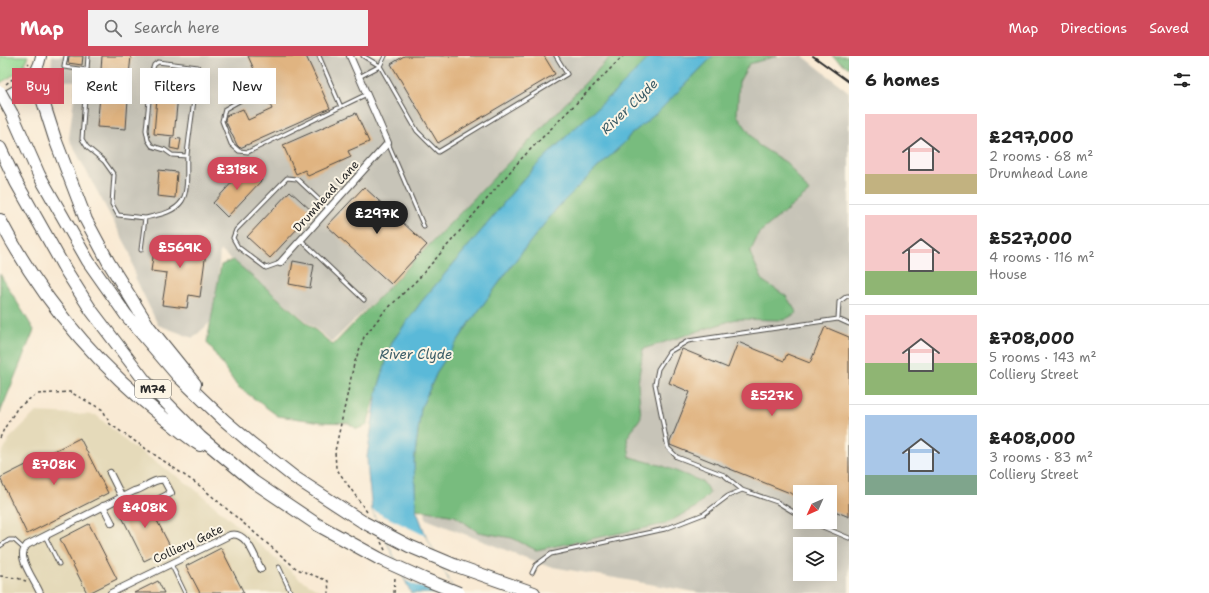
<!DOCTYPE html>
<html lang="en">
<head>
<meta charset="utf-8">
<style>
	body { margin:0; font-family:"Shantell Sans",sans-serif; background:#f2f2f2; color:#222; height:100vh; display:flex; flex-direction:column; font-size:15px; white-space:nowrap }
	* { box-sizing:border-box; margin:0 }
	p { font-size:13px; color:#767676 }
	.icon { flex:none; width:22px; height:22px; fill:none; stroke:currentColor; stroke-width:2; stroke-linecap:round; stroke-linejoin:round }
	.map { position:relative; flex:1; overflow:hidden }
	.sheet { display:flex; flex-direction:column; background:#fff; width:360px }
	.sheet>* { flex:none }
	.hud { position:absolute; left:12px; top:12px; width:380px; height:36px; display:flex; gap:8px }
	.needle { width:26px; rotate:225deg }
	.controls { position:absolute; left:793px; top:429px; display:grid; gap:8px }
	.controls a { display:grid; place-items:center; width:44px; height:44px; border-radius:0px; background:#fff; box-shadow:0 4px 16px #0002; font-size:20px }
	.price { position:absolute; translate:-50% -34px; padding:0 9px; border-radius:14px; background:#d1495b; color:#fff; font-size:13px; line-height:26px; filter:drop-shadow(0 1px 2px #0008) }
	.price::after { content:''; position:absolute; left:50%; top:24px; width:12px; height:9px; margin-left:-6px; background:inherit; clip-path:polygon(0 0,100% 0,50% 100%) }
	.price.on { background:#222; color:#fff }
	ul { padding:0; list-style:none }
	li { display:flex; align-items:center; gap:12px; height:100px; padding:0 16px }
	li+li { border-top:1px solid #e0e0e0 }
	li span { display:grid; place-items:center; flex:none; width:112px; height:80px; border-radius:0px; color:#555 }
	li>.icon { margin-inline-start:auto }
	span .icon { width:48px; height:48px; fill:#fffc; stroke-width:1 }
	li b { font-size:17px }
	h2 { display:flex; justify-content:space-between; align-items:center; height:48px; padding:0 16px; font-size:17px }
	.pill { padding:0 14px; border-radius:0px; background:#fff; box-shadow:0 4px 16px #0002; font-size:14px; line-height:36px }
	.pill.on { background:#d1495b; color:#fff }
	header { display:flex; align-items:center; gap:24px; box-sizing:border-box; height:56px; padding:0 20px; background:#d1495b; color:#fff }
	header strong { font-size:19px }
	nav { display:flex; gap:22px; margin-inline-start:auto; font-size:14px }
	.search { width:280px; height:36px; background:#f2f2f2; display:flex; align-items:center; gap:10px; box-sizing:border-box; padding:0 14px; border-radius:0px; color:#767676; font-size:15px }
	main { display:flex; flex:1; min-height:0 }
	.map>svg:first-child { display:block }
	.built { fill:#e5daba }
	.industrial { fill:#c7c4b8; fill-rule:evenodd }
	.green { fill:#96dc95; stroke:#608460 }
	.forest { fill:#78bc7e; stroke:#527454 }
	.water { fill:#5ab9d8; stroke:#427282 }
	.pier { fill:#f9ead4 }
	.building { fill:#e0b481 }
	.lines { fill:none; stroke-linecap:round; stroke-linejoin:round }
	.service-casing { stroke:#4a4844; stroke-width:5 }
	.minor-casing { stroke:#4a4844; stroke-width:8 }
	.primary-casing { stroke:#4a4844; stroke-width:12 }
	.motorway-casing { stroke:#4a4844; stroke-width:14 }
	.path { stroke:#4a4844; stroke-width:1.5; stroke-dasharray:3 3; stroke-linecap:butt }
	.service { stroke:#fff; stroke-width:3 }
	.minor { stroke:#fff; stroke-width:6 }
	.primary { stroke:#fff; stroke-width:10 }
	.motorway { stroke:#fff; stroke-width:12 }
	.rail { stroke:#2b2b2b; stroke-width:2 }
	.motorway-bridge-casing { stroke:#4a4844; stroke-width:14; stroke-linecap:butt }
	.motorway-bridge { stroke:#fff; stroke-width:12 }
	.labels { text-anchor:middle; stroke-width:4; stroke-linejoin:round; paint-order:stroke }
	.shield { fill:#fcf5e5; stroke:#6a6863; stroke-width:1 }
	.shield-label { font-size:11px; font-weight:bold; fill:#2b2b2b }
	.street-label { font-size:12px; fill:#2b2b2b; stroke:#fcf5e5 }
	.water-label { font-size:13px; font-style:italic; fill:#3b5d68; stroke:#fcf5e5 }
</style>
</head>
<body>
<header>
<strong>Map</strong>
<div class="search"><svg class="icon" aria-label="search" viewBox="0 0 24 24"><circle cx="10" cy="10" r="6"/><path d="M15 15l6 6"/></svg>Search here</div>
<nav><a>Map</a><a>Directions</a><a>Saved</a></nav>
</header>
<main>
<div class="map">
<svg width="849" height="537" viewBox="0 0 849 537">
	<rect width="100%" height="100%" fill="#fcf5e5"/>
	<filter id="ink" filterUnits="userSpaceOnUse"><feTurbulence type="fractalNoise" baseFrequency=".025" numOctaves="2"/><feDisplacementMap in="SourceGraphic" scale="8" xChannelSelector="R" yChannelSelector="G"/><feConvolveMatrix kernelMatrix="1 2 1 2 8 2 1 2 1" color-interpolation-filters="sRGB"/></filter>
	<filter id="wash" filterUnits="userSpaceOnUse"><feTurbulence type="fractalNoise" baseFrequency=".012" numOctaves="4" result="noise"/><feDisplacementMap in="SourceGraphic" scale="16" xChannelSelector="R" yChannelSelector="G"/><feGaussianBlur stdDeviation="0.9" result="paint"/><feColorMatrix in="noise" values="0 0 0 0 0 0 0 0 0 0 0 0 0 0 0 0 0 1.4 0 .05"/><feComposite in="paint" operator="in"/></filter>
	<g filter="url(#wash)">
		<rect width="100%" height="100%" fill="#f9ead4"/>
		<path class="built" d="M 36,356 L 96,359 L 128,387 L 191,430 L 300,523 L 324,537 L 0,537 L 0,401 L 9,383 Z"/>
		<path class="industrial" d="M 52,0 L 611,0 L 437,184 L 332,286 L 220,194 L 215,262 L 193,282 L 158,269 L 135,221 L 130,196 L 69,83 L 76,25 L 51,24 Z
			M 720,0 L 803,0 L 849,36 L 849,537 L 701,537 L 547,510 L 426,463 L 420,408 ZM 800,436 L 830,436 L 830,466 L 800,466 ZM 800,488 L 830,488 L 830,518 L 800,518 Z"/>
		<path class="green" d="M 0,0 L 28,0 C 24,14 12,20 0,27 Z"/>
		<path class="forest" d="M 611,0 L 651,0 L 615,36 L 575,72 L 535,111 L 510,139 L 493,161 L 422,245 L 392,286 L 367,369 L 357,373 L 348,367 L 322,366 L 278,360 L 237,330 L 207,286 L 221,209 L 233,204 L 333,289 Z
			M 713,0 L 777,0 L 749,8 L 739,26 L 737,59 L 758,89 L 787,107 L 809,136 L 759,177 L 750,197 L 763,225 L 786,240 L 797,257 L 784,264 L 736,263 L 643,293 L 638,328 L 641,361 L 627,382 L 630,401 L 663,410 L 703,426 L 710,437 L 696,451 L 665,468 L 536,494 L 512,482 L 478,476 L 455,460 L 416,453 L 414,406 L 421,352 L 438,314 L 471,265 L 521,197 L 558,151 L 593,116 L 625,86 L 629,80 L 658,56 Z
			M 832,0 L 849,0 L 849,12 Z
			M 0,218 L 34,274 L 0,357 Z"/>
		<path class="water" d="M 651,0 L 713,0 L 658,56 L 629,80 L 625,86 L 593,116 L 558,151 L 521,197 L 471,265 L 438,314 L 421,352 L 414,406 L 416,453 L 426,480 L 455,537 L 411,537 L 372,454 L 368,418 L 367,401 L 377,336 L 392,286 L 422,245 L 493,161 L 510,139 L 535,111 L 575,72 L 615,36 Z"/>
		<path class="pier" d="M 372,454 L 426,480 L 455,537 L 435,537 L 406,525 Z"/>
		<g id="blocks">
			<path class="building" d="M 69,0 L 83,0 L 82,9 L 68,7 Z
				M 102,0 L 131,0 L 128,29 L 100,27 Z
				M 248,0 L 306,0 L 330,52 L 240,92 L 237,89 L 225,64 L 226,60 L 243,53 L 248,64 L 272,53 Z
				M 404,0 L 544,0 L 555,18 L 438,87 L 391,8 Z
				M 159,17 L 180,19 L 174,80 L 154,78 Z
				M 100,40 L 128,43 L 126,73 L 97,71 Z
				M 356,57 L 369,86 L 348,95 L 351,101 L 308,120 L 305,114 L 296,118 L 283,89 Z
				M 171,82 L 181,83 L 179,94 L 170,92 Z
				M 247,110 L 262,124 L 227,161 L 213,147 Z
				M 159,114 L 177,116 L 175,142 L 157,140 Z
				M 364,131 L 427,189 L 391,228 L 327,170 Z
				M 290,135 L 313,156 L 270,202 L 247,181 Z
				M 156,181 L 207,188 L 200,241 L 189,239 L 187,252 L 162,249 L 167,217 L 151,215 Z
				M 293,205 L 314,209 L 310,232 L 289,228 Z
				M 825,271 L 849,281 L 849,461 L 830,453 L 830,436 L 800,436 L 800,441 L 670,389 L 670,386 L 690,336 L 669,327 L 682,293 L 728,312 L 738,286 L 784,305 L 787,298 L 810,307 Z
				M 80,382 L 108,437 L 27,478 L 0,422 Z
				M 145,441 L 148,449 L 150,451 L 171,492 L 144,505 L 119,455 Z
				M 89,468 L 117,523 L 89,537 L 87,537 L 60,483 Z
				M 221,492 L 244,537 L 200,537 L 186,510 Z
				M 158,525 L 164,537 L 134,537 Z"/>
		</g>
	</g>
	<g filter="url(#ink)">
		<use href="#blocks" fill-opacity="0" stroke="#4a4844" stroke-width="1"/>
		<g class="lines">
			<g class="service-casing">
				<path id="service" d="M 66,0 L 64,11 L 87,14
					M 88,0 L 82,83 L 87,91 L 104,105 L 114,119 L 112,148 L 118,159 L 145,162 L 141,194
					M 319,0 L 341,51
					M 363,0 L 380,10 L 417,75 L 438,96 L 567,18 L 556,0
					M 359,21 L 380,10 L 385,0
					M 250,39 L 225,53 L 222,65 L 231,88 L 239,95 L 248,96 L 367,38
					M 388,87 L 424,171
					M 145,162 C 158,159 174,157 182,145 C 189,134 186,112 187,99 C 190,70 195,41 198,11 L 158,6 L 154,9 L 152,15 L 146,74 L 148,84 L 152,90 L 165,94 L 172,99 L 187,100
					M 301,184 L 364,244
					M 280,207 L 266,212 L 238,191 L 233,182 L 236,174 L 287,122 L 297,123 L 329,153
					M 838,263 L 839,246 L 847,240 L 849,240
					M 742,434 L 724,419 L 677,401 L 668,392 L 655,328 L 658,313 L 669,296 L 688,285 L 838,263 L 849,268
					M 811,466 L 849,482
					M 45,480 L 59,508
					M 0,490 L 9,484 L 14,484 L 24,493
					M 171,508 L 185,537
					M 279,511 L 291,537
					M 532,517 L 536,509 L 551,498 L 665,473 L 704,458 L 728,440 L 742,434 L 777,446 L 800,460"/>
			</g>
			<g class="minor-casing">
				<path id="minor" d="M 280,207 L 388,87 L 350,0
					M 110,417 L 122,441
					M 103,450 L 112,467
					M 40,537 C 36,527 22,508 23,498 C 23,494 25,492 27,489 L 134,435 C 144,433 154,422 164,424 L 171,437 L 152,447
					M 111,537 L 230,479 C 247,475 254,500 261,513"/>
			</g>
			<g class="primary-casing">
				<path id="primary" d="M 0,43 C 20,33 37,23 41,0"/>
			</g>
			<g class="motorway-casing">
				<path id="motorway" d="M 35,17 L 39,33 L 55,83 L 86,164 L 109,207 L 149,271 L 195,328
					M 12,58 L 39,119 L 88,205 L 126,259 L 178,320 L 224,364 L 252,388 L 294,421 L 363,466
					M 0,92 L 16,126 L 65,213 L 91,254 L 145,325 L 200,381 L 254,426 L 318,469 L 380,503
					M 0,164 C 40,241 96,308 164,362 C 176,371 187,381 200,389
					M 454,509 L 534,537"/>
			</g>
			<path class="path" d="M 6,28 L 23,15 L 29,7
				M 0,382 L 4,373 L 18,351 L 37,338 L 70,336 L 103,354 L 110,368 L 200,430 L 297,513 L 328,525 L 329,537
				M 367,456 L 336,412 L 335,395 L 354,308 L 364,281 L 383,257 L 419,222 L 459,176 L 520,104 L 623,0
				M 381,486 L 386,496
				M 0,520 L 17,522 L 26,525
				M 394,537 L 395,521"/>
			<use href="#service" class="service"/>
			<use href="#minor" class="minor"/>
			<use href="#primary" class="primary"/>
			<use href="#motorway" class="motorway"/>
			<path class="rail" d="M 813,0 L 849,26"/>
			<g class="motorway-bridge-casing">
				<path id="motorway-bridge" d="M 0,36 L 12,58
					M 363,466 L 409,490 L 454,509
					M 380,503 L 424,523 L 459,537"/>
			</g>
			<use href="#motorway-bridge" class="motorway-bridge"/>
		</g>
	</g>
	<g class="labels">
		<rect class="shield" x="135" y="324" width="36" height="18" rx="3"/>
		<g class="shield-label">
			<text x="153" y="337">M74</text>
		</g>
		<g class="street-label">
			<text transform="translate(326 140) rotate(-48)" y="4">Drumhead Lane</text>
			<text transform="translate(188 488) rotate(-25)" y="4">Colliery Gate</text>
		</g>
		<g class="water-label">
			<text transform="translate(629 50) rotate(-44)" y="5">River Clyde</text>
			<text x="416" y="303">River Clyde</text>
		</g>
	</g>
</svg>
<div class="controls">
<a><svg class="needle" viewBox="-14 -14 28 28"><path d="M0-13l5 13h-10z" fill="#e53935"/><path d="M0 13l5-13h-10z" fill="#767676"/></svg></a>
<a><svg class="icon" aria-label="layers" viewBox="0 0 24 24"><path d="M12 4l9 5-9 5-9-5zM3 14l9 5 9-5"/></svg></a>
</div>
<b class="price" style="left:237px;top:135px">£318K</b>
<b class="price on" style="left:377px;top:179px">£297K</b>
<b class="price" style="left:180px;top:213px">£569K</b>
<b class="price" style="left:772px;top:361px">£527K</b>
<b class="price" style="left:54px;top:430px">£708K</b>
<b class="price" style="left:145px;top:473px">£408K</b>
<div class="hud">
<a class="pill on">Buy</a>
<a class="pill">Rent</a>
<a class="pill">Filters</a>
<a class="pill">New</a>
</div>
</div>
<section class="sheet">
<h2>6 homes<svg class="icon" aria-label="filters" viewBox="0 0 24 24"><path d="M4 7h16M4 17h16"/><circle cx="9" cy="7" r="2"/><circle cx="15" cy="17" r="2"/></svg></h2>
<ul>
<li><span style="background:linear-gradient(#f6c9c9 75%,#c2b280 0)"><svg class="icon" aria-label="home" viewBox="0 0 24 24"><path d="M3 11l9-7 9 7M6 9v11h12V9"/></svg></span><div><b>£297,000</b><p>2 rooms · 68 m²</p><p>Drumhead Lane</p></div></li>
<li><span style="background:linear-gradient(#f6c9c9 70%,#8fb573 0)"><svg class="icon" aria-label="home" viewBox="0 0 24 24"><path d="M3 11l9-7 9 7M6 9v11h12V9"/></svg></span><div><b>£527,000</b><p>4 rooms · 116 m²</p><p>House</p></div></li>
<li><span style="background:linear-gradient(#f6c9c9 60%,#8fb573 0)"><svg class="icon" aria-label="home" viewBox="0 0 24 24"><path d="M3 11l9-7 9 7M6 9v11h12V9"/></svg></span><div><b>£708,000</b><p>5 rooms · 143 m²</p><p>Colliery Street</p></div></li>
<li><span style="background:linear-gradient(#a9c7e8 75%,#7fa58c 0)"><svg class="icon" aria-label="home" viewBox="0 0 24 24"><path d="M3 11l9-7 9 7M6 9v11h12V9"/></svg></span><div><b>£408,000</b><p>3 rooms · 83 m²</p><p>Colliery Street</p></div></li>
</ul>
</section>
</main>
</body>
</html>
